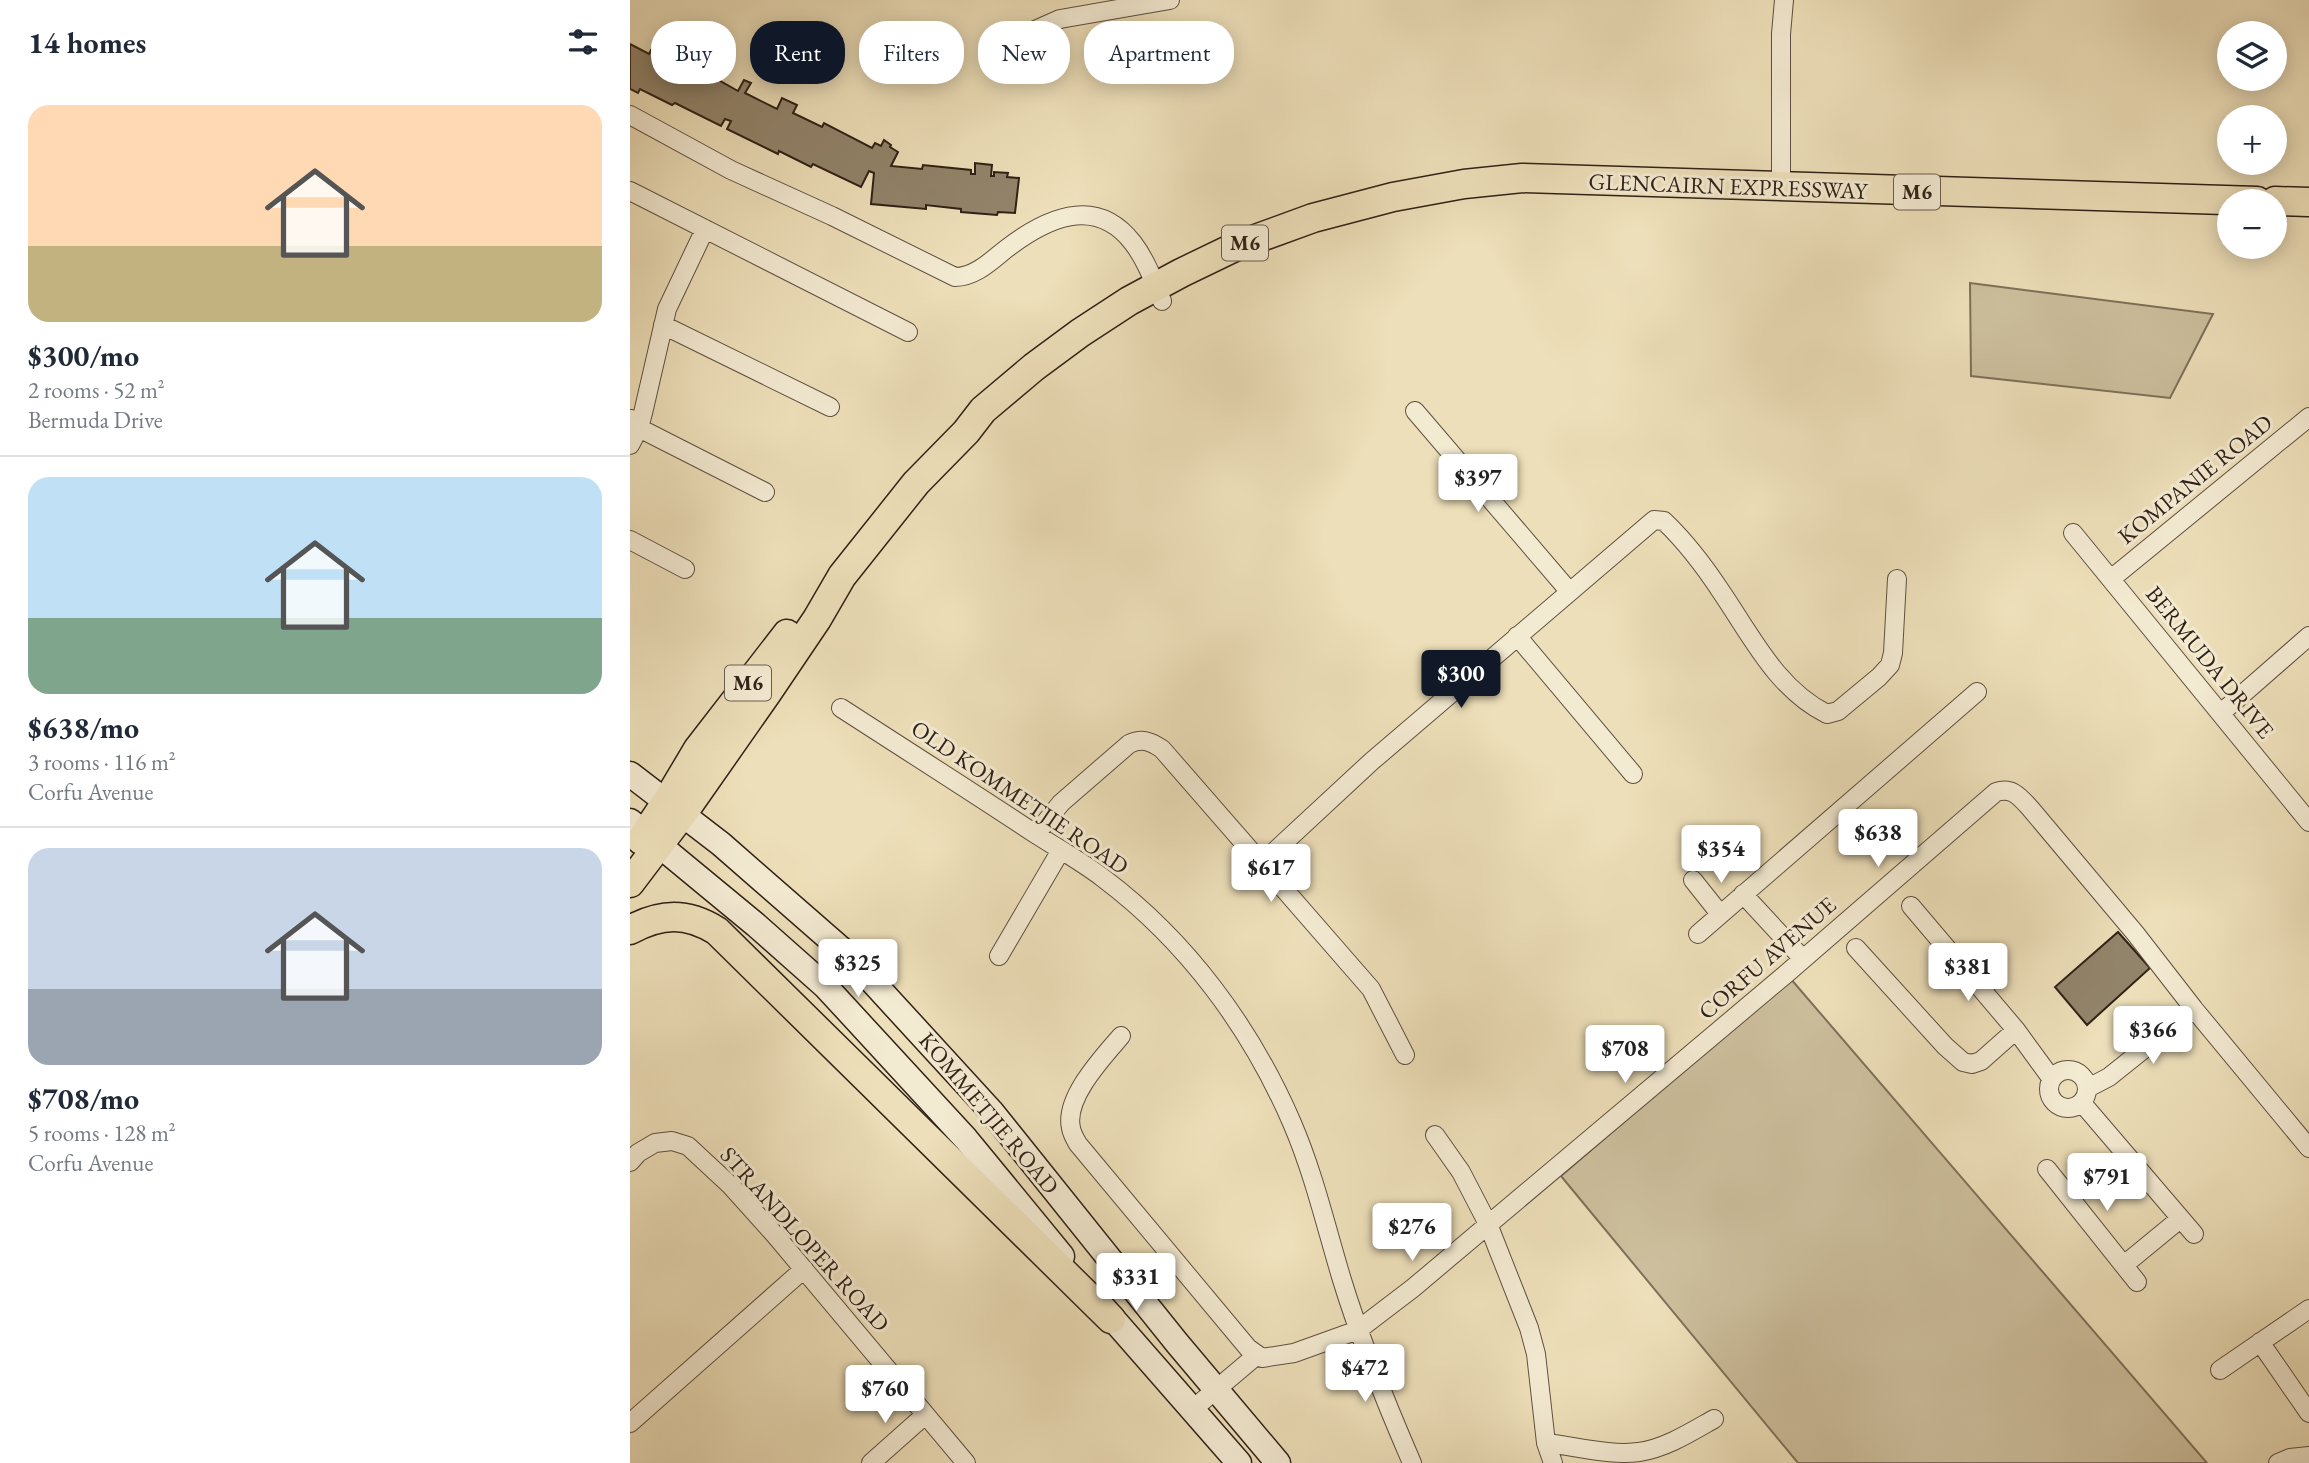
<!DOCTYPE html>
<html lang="en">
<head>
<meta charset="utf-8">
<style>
	body { margin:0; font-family:"EB Garamond",serif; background:#f6f6f7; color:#1f2937; height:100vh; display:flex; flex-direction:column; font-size:26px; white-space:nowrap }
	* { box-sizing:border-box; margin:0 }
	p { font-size:23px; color:#747a83 }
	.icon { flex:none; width:38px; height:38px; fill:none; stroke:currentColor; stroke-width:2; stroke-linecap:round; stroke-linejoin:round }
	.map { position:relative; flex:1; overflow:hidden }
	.side { display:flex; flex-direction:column; background:#fff; width:630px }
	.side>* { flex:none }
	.hud { position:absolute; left:21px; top:21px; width:665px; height:63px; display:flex; gap:14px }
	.buttons { position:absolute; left:1587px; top:21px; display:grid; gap:14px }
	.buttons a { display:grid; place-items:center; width:70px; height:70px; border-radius:50%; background:#fff; box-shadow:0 4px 18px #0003; font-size:35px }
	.price { position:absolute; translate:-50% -60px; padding:0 16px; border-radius:7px; background:#fff; color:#222; font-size:23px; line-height:46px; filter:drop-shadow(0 2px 4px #0008) }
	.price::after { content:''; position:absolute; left:50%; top:42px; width:21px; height:16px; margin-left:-10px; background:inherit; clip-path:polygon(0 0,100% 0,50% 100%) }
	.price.selected { background:#111827; color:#fff }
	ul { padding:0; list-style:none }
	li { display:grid; align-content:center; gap:14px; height:371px; padding:0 28px }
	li+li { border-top:2px solid #e0e1e3 }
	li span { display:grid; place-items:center; height:217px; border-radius:21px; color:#555 }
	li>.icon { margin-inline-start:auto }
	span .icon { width:126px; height:126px; fill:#fffc; stroke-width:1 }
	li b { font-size:30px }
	h2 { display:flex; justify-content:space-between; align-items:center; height:84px; padding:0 28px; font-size:30px }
	.pill { padding:0 24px; border-radius:28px; background:#fff; box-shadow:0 4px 18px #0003; font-size:24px; line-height:63px }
	.pill.selected { background:#111827; color:#fff }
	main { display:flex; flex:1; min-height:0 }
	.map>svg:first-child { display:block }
	.green { fill:#cdbf9d; stroke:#7e705a; stroke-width:2 }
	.building { fill:#92846b; stroke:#302117; stroke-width:2 }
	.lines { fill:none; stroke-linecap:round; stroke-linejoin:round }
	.minor-casing { stroke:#5f5040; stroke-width:20 }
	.secondary-casing { stroke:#302117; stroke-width:27 }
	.primary-casing { stroke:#302117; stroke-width:31 }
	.minor { stroke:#f3ead2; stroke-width:18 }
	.secondary { stroke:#f3ead2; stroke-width:24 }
	.primary { stroke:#eddfb9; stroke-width:28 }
	.labels { text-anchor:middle; stroke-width:6; stroke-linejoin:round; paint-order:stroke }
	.shield { fill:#f3ead2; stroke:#6a5d4f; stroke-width:2 }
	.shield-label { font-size:21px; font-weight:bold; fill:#302117 }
	.street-label { font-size:23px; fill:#302117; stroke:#f3ead2 }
</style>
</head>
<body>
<main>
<section class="side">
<h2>14 homes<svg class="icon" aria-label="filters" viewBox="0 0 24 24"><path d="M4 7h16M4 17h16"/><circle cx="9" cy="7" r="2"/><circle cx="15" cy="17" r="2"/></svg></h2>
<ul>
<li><span style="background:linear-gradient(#ffd9b3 65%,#c2b280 0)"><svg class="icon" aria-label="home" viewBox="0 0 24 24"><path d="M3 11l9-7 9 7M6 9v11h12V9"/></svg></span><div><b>$300/mo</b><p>2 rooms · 52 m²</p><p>Bermuda Drive</p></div></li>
<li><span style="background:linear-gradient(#bfe0f5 65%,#7fa58c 0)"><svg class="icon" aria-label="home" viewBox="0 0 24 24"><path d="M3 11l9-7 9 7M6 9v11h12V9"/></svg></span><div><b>$638/mo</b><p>3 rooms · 116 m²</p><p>Corfu Avenue</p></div></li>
<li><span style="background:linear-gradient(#c9d6e8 65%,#9aa5b1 0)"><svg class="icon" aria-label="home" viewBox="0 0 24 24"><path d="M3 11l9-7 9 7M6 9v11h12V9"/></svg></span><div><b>$708/mo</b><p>5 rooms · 128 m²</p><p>Corfu Avenue</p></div></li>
</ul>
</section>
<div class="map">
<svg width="1679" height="1463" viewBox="0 0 1679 1463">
	<rect width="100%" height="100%" fill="#eddfb9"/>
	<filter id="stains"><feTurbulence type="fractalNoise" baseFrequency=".00286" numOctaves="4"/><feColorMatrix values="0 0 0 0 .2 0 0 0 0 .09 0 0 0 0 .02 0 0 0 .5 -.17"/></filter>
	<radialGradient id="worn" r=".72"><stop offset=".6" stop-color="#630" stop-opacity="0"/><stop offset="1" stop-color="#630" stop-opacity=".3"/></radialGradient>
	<path class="green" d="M 1340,283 L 1583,314 L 1540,398 L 1341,376 Z
		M 1160,978 L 1577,1463 L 1168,1463 L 931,1176 Z"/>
	<path class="building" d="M 0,44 L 19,54 L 21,50 L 55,67 L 56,64 L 63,67 L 69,56 L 83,63 L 78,74 L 108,91 L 114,80 L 121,83 L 115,93 L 147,109 L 152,98 L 167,105 L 163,113 L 192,127 L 194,123 L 242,148 L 245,143 L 251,146 L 254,140 L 261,145 L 260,147 L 268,152 L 261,166 L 292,169 L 293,165 L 341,170 L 341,174 L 345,174 L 345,163 L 362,165 L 361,176 L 364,176 L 364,172 L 378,173 L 377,177 L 389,178 L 385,213 L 368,212 L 367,215 L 331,212 L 331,209 L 296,205 L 296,209 L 241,204 L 244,173 L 239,171 L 231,187 L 183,164 L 181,167 L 149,151 L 148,154 L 97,129 L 101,121 L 95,119 L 91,126 L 45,103 L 42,105 L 10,89 L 8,93 L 0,89 Z
		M 1488,932 L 1520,968 L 1457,1025 L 1425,987 Z"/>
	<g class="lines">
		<g class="minor-casing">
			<path id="minor" d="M 394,35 L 430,19 L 540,0
				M 0,115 L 101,170 L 202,216 L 325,277 C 345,277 361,261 376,249 C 415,219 465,194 503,243 C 516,260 524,282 532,301
				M 1151,187 L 1151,34 L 1154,0
				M 0,191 L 278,332
				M 33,325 L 200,407
				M 785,411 L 939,591
				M 1,419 L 9,428 L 135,492
				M 0,445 L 9,428 L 13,413 L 37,309 L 75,229
				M 1443,533 L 1679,822
				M 0,540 L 55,569
				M 1481,579 L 1679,417
				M 887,636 L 1003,774
				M 211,708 C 276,750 342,792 407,835 C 429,849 452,862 473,878 C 557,941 621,1028 662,1123 C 684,1174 696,1227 712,1280 C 731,1342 756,1403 782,1463
				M 1591,713 L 1679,636
				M 406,834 L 431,803 L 499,744 C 512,738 520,741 532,749 L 741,989 L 775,1055
				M 631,864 L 742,761 L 1024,520 L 1034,521 C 1056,542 1075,567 1092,593 C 1122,637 1147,689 1197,714 L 1208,711 L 1249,677 L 1260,665 L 1263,653 L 1267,579
				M 1063,880 L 1090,914
				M 1113,894 L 1173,959
				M 1281,906 L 1386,1030 L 1421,1078
				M 1068,934 L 1347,692
				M 1226,948 L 1315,1046 L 1333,1062 L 1342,1064 L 1351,1061 L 1386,1030
				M 369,956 L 431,850
				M 491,1036 C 473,1057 434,1098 441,1128 C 442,1134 445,1139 448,1144 L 618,1348 L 632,1358 L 664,1353 L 728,1330 L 783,1288 L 1156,974 L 1366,792 C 1382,787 1389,796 1400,808 L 1505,933 L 1564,1009 L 1679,1148
				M1419 1089a19 19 0 1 1 38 0a19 19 0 1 1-38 0Z
				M 1458,1088 L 1479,1077 L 1564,1009
				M 1452,1103 L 1564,1234
				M 805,1135 L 831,1172 L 858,1224 L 899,1328 L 906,1354 L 916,1443 L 923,1463
				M 0,1162 L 8,1153 L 25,1143 L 42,1141 L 58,1146 L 101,1186 L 145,1235 L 336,1463
				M 1417,1169 L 1507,1282
				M 1494,1265 L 1550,1219
				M 1630,1342 L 1679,1413
				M 1590,1370 L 1679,1309
				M 563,1409 L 627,1355
				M 0,1423 L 174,1269
				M 916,1443 C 944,1446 981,1456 1009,1452 C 1036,1448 1061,1432 1084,1419
				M 241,1463 L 295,1415
				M 1648,1463 L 1660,1458 L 1679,1456"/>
		</g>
		<g class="secondary-casing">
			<path id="secondary" d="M 0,774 L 91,844 L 218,955 L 361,1111 L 547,1343 L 648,1463
				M 0,821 L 126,925 L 196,987 L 336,1139 L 432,1256
				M 470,1304 L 609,1463"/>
		</g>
		<g class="primary-casing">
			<path id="primary" d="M 1645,201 L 1679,202
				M 11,840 L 37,801 L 68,749 L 157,634
				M 0,883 L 53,813 L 137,693 L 187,619 L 212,576 L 286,483 L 336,432 L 353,410 L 404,367 L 450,333 L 499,301 L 551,273 L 609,245 L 683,218 L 763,197 L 834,184 L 892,178 L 1627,201
				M 0,930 C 31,913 57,912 87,931 L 481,1319"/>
		</g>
		<use href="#minor" class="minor"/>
		<use href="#secondary" class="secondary"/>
		<use href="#primary" class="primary"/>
	</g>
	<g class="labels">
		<g class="shield">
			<rect x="1264" y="174.5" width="46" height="35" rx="5"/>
			<rect x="592" y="225.5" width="46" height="35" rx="5"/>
			<rect x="95" y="665.5" width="46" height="35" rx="5"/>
		</g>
		<g class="shield-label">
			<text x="1287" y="199">M6</text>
			<text x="615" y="250">M6</text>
			<text x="118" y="690">M6</text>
		</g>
		<g class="street-label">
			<text transform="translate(1098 186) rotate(2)" y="8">GLENCAIRN EXPRESSWAY</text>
			<text transform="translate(1565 479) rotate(-39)" y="8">KOMPANIE ROAD</text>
			<text transform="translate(1580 662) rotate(51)" y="8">BERMUDA DRIVE</text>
			<text transform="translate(390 797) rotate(34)" y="8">OLD KOMMETJIE ROAD</text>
			<text transform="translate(1137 958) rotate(-41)" y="8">CORFU AVENUE</text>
			<text transform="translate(359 1113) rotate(50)" y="8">KOMMETJIE ROAD</text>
			<text transform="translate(175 1239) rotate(48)" y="8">STRANDLOPER ROAD</text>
		</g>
	</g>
	<rect width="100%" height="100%" filter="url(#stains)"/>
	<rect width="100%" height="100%" fill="url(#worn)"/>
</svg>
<div class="buttons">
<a><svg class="icon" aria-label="layers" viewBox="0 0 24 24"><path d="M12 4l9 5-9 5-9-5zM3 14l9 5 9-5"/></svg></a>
<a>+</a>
<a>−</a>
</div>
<b class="price" style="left:848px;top:514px">$397</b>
<b class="price selected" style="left:831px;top:710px">$300</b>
<b class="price" style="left:1248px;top:869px">$638</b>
<b class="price" style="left:1091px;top:885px">$354</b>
<b class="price" style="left:641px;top:904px">$617</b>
<b class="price" style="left:228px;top:999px">$325</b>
<b class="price" style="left:1338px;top:1003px">$381</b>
<b class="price" style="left:1523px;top:1066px">$366</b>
<b class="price" style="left:995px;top:1085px">$708</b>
<b class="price" style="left:1477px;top:1213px">$791</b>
<b class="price" style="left:782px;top:1263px">$276</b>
<b class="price" style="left:506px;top:1313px">$331</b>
<b class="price" style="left:735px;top:1404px">$472</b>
<b class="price" style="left:255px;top:1425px">$760</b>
<div class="hud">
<a class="pill">Buy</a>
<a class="pill selected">Rent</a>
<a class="pill">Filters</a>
<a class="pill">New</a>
<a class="pill">Apartment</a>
</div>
</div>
</main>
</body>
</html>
